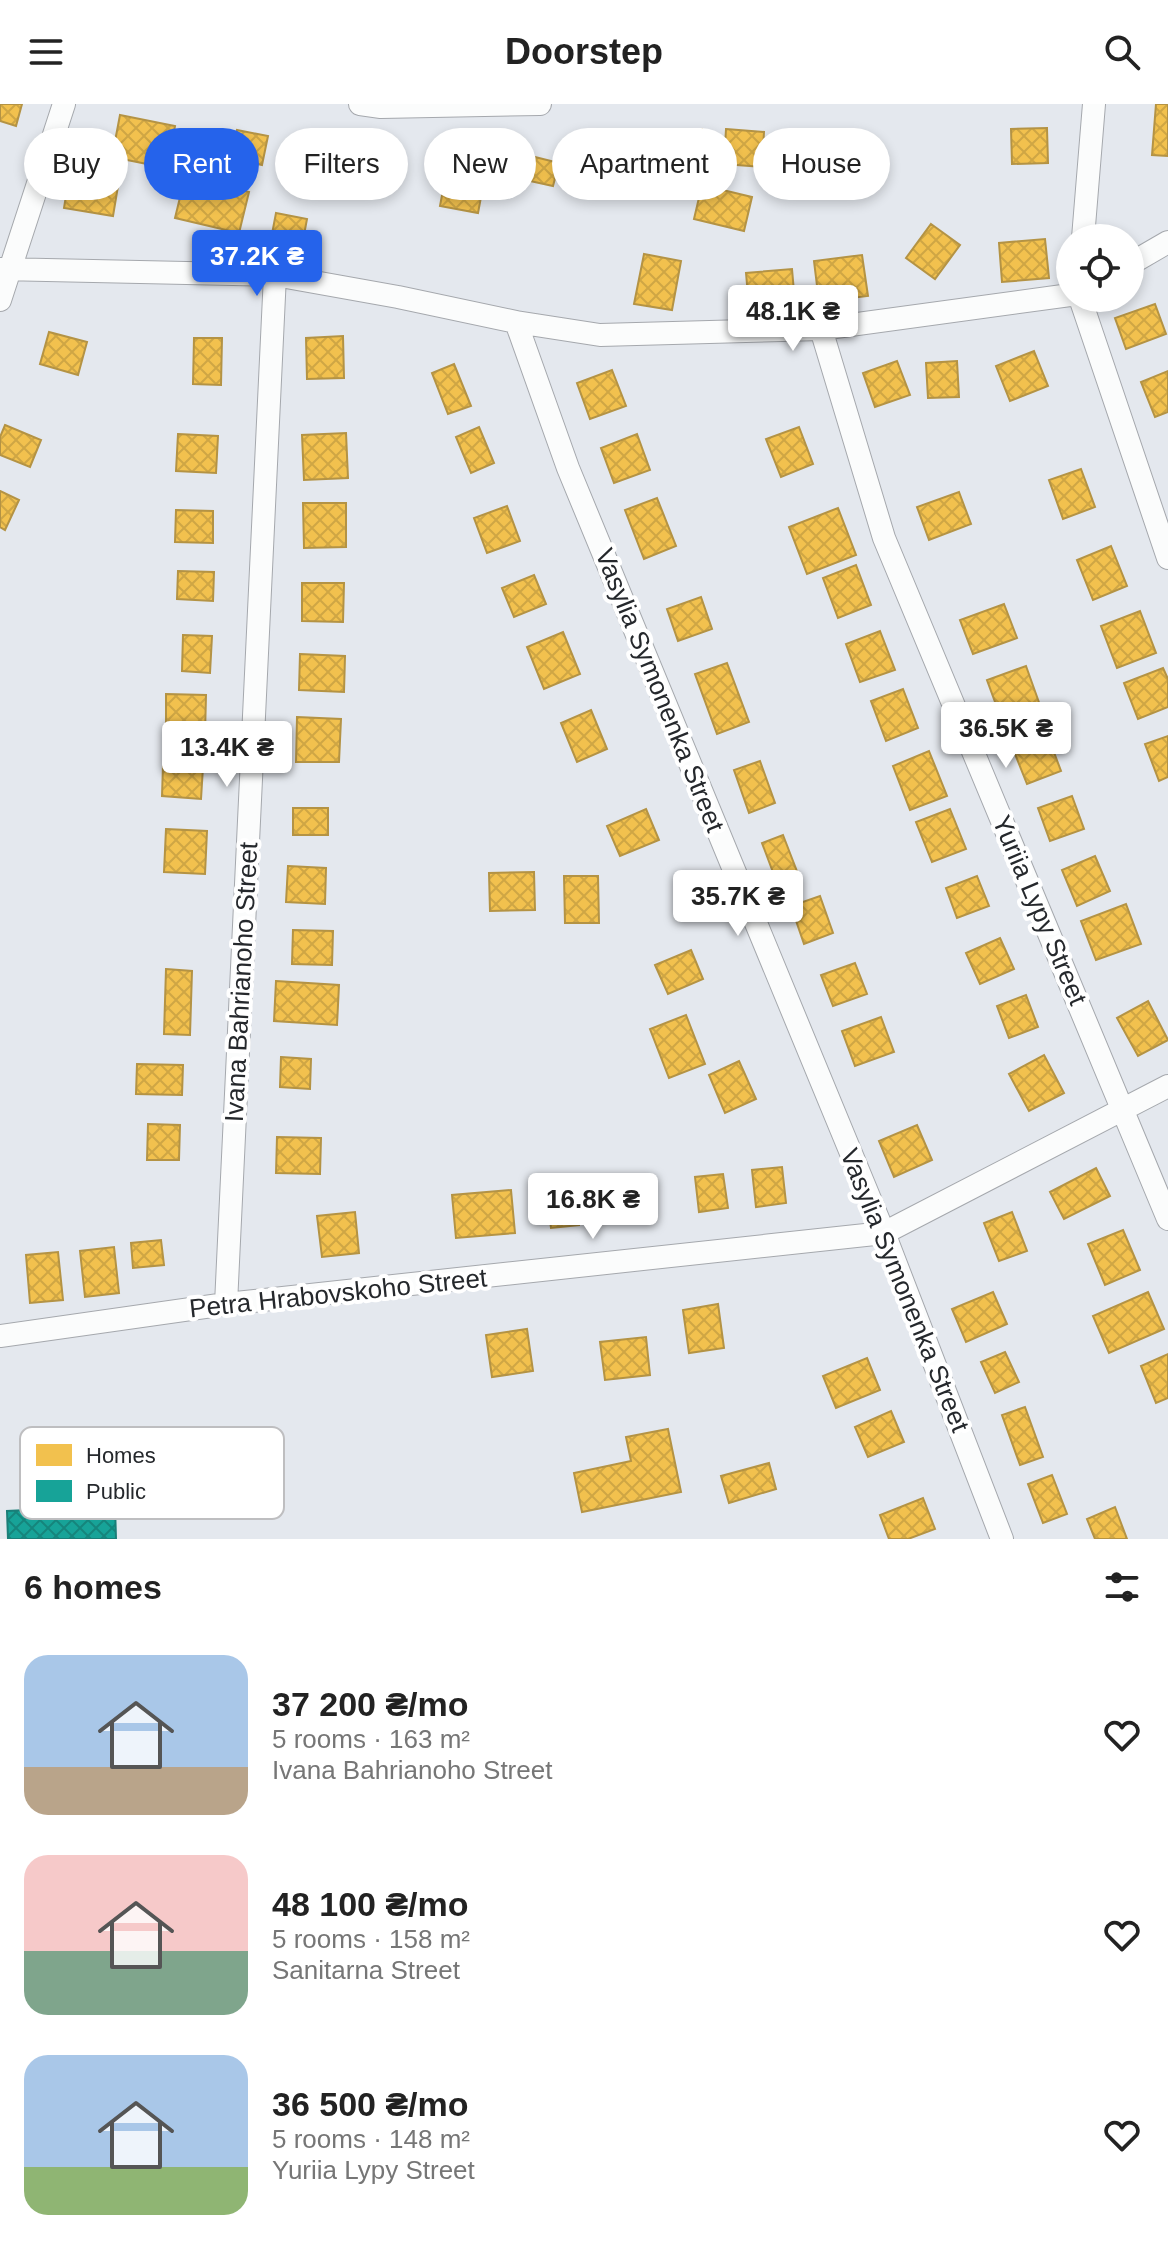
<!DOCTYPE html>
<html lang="en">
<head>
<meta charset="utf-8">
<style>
	body { margin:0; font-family:Arial,sans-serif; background:#f6f6f6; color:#222; height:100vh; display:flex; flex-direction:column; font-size:30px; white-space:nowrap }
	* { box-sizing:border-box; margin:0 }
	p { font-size:26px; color:#767676 }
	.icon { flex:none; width:44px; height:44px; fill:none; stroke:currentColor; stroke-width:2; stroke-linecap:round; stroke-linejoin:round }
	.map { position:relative; height:1435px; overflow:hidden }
	.panel { display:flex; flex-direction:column; background:#fff; flex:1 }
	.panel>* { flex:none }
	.hud { position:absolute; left:24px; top:24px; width:1120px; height:72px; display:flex; gap:16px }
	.tools { position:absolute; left:1056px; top:120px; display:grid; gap:16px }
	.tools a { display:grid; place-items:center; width:88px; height:88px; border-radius:50%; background:#fff; box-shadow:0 4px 12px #0003; font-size:40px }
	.price { position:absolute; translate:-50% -68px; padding:0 18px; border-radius:8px; background:#fff; color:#222; font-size:26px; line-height:52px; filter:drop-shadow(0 2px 4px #0008) }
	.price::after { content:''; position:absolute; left:50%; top:48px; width:24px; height:18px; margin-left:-12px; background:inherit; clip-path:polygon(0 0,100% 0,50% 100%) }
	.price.on { background:#2563eb; color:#fff }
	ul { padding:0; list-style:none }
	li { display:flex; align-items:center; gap:24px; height:200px; padding:0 24px }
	li span { display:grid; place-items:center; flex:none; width:224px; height:160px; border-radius:24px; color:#555 }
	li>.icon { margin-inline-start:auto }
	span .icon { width:96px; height:96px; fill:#fffc; stroke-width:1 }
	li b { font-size:34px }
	h2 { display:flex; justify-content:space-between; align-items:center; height:96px; padding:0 24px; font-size:34px }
	.pill { padding:0 28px; border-radius:36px; background:#fff; box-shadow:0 4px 12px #0003; font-size:28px; line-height:72px }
	.pill.on { background:#2563eb; color:#fff }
	header { display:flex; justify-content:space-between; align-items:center; height:104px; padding:0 24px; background:#fff; font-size:36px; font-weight:600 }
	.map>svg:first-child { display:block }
	.homes { fill:url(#homes-cross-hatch); stroke:#b49344; stroke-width:2 }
	.public { fill:url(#public-cross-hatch); stroke:#1b7e78; stroke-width:2 }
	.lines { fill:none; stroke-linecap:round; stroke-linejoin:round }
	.minor-casing { stroke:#a5a8ad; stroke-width:24 }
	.minor { stroke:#fbfcfc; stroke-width:22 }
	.labels { text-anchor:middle; stroke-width:8; stroke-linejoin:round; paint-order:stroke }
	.street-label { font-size:26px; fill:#25282c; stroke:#fff }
	.key { fill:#fff; stroke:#bebec0; stroke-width:2 }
	.key-label { font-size:22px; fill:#25282c }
</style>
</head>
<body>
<header><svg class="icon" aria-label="menu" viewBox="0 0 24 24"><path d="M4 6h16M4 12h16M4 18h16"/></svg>Doorstep<svg class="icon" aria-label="search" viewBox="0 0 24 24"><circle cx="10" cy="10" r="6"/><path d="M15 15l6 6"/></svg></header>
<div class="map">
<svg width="1168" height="1435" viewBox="0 0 1168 1435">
	<defs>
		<pattern id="homes-cross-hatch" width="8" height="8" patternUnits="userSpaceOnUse" patternTransform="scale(2)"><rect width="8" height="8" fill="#f2c14e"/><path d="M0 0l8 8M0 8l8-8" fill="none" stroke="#cfa644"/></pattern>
		<pattern id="public-cross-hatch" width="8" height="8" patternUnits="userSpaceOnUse" patternTransform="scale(2)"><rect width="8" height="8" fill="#17a398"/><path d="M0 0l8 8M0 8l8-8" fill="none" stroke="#15857c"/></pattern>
	</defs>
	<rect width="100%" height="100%" fill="#e4e8ee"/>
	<path class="homes" d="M 0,0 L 22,0 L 16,22 L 0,17 Z
		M 1156,0 L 1168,0 L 1168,52 L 1152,51 Z
		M 120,11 L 175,22 L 167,64 L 112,53 Z
		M 1047,24 L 1048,59 L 1012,60 L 1011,25 Z
		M 702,25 L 703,57 L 669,58 L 668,26 Z
		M 726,25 L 764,28 L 762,63 L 724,60 Z
		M 237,26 L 268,32 L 262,61 L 231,54 Z
		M 781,33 L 816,37 L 812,71 L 778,67 Z
		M 837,43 L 866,43 L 866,72 L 837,72 Z
		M 527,51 L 559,59 L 553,82 L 521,75 Z
		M 334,58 L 366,63 L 361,90 L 329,85 Z
		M 70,68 L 119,76 L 113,112 L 64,104 Z
		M 446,70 L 484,77 L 478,109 L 440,102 Z
		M 185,73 L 249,88 L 239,129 L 175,114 Z
		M 702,81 L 752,93 L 744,127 L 694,115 Z
		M 276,109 L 307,115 L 300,152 L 269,146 Z
		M 931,120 L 960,141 L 935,175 L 906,154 Z
		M 1045,135 L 1049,174 L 1002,178 L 999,139 Z
		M 644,150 L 681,157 L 672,206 L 634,200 Z
		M 862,151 L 868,192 L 819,198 L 814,157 Z
		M 792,165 L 795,199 L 749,203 L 746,169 Z
		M 1155,200 L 1166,230 L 1126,245 L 1115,214 Z
		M 49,228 L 87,238 L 78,271 L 40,260 Z
		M 343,232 L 344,274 L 307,275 L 306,234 Z
		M 194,234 L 222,234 L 221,281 L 193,280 Z
		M 1034,247 L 1048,282 L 1010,297 L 996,262 Z
		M 897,257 L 910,291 L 875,303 L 863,269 Z
		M 957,257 L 959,293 L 928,294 L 926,259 Z
		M 454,260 L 471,302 L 448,310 L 432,269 Z
		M 612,266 L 626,302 L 590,315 L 577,279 Z
		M 1168,267 L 1168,308 L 1155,313 L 1141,278 Z
		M 5,321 L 41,336 L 30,363 L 0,351 L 0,333 Z
		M 479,323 L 494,359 L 471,369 L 456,333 Z
		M 799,323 L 813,360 L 781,373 L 766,335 Z
		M 346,329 L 348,374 L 304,376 L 302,331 Z
		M 178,330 L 218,332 L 216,369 L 176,367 Z
		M 637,330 L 650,366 L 614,379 L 601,344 Z
		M 1081,365 L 1095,403 L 1063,415 L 1049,376 Z
		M 0,387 L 19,396 L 5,426 L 0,423 Z
		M 959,388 L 971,420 L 929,436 L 917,403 Z
		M 657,394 L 676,442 L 644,455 L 625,406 Z
		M 303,399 L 346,399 L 346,443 L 304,444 Z
		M 507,402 L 520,437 L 487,449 L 474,414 Z
		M 838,404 L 856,451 L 807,470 L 789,423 Z
		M 176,406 L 213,407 L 213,439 L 175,438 Z
		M 1111,442 L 1127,482 L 1093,496 L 1077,456 Z
		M 856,461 L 871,501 L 838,514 L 823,474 Z
		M 178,467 L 214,468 L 213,497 L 177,495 Z
		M 534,471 L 546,500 L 514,513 L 502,484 Z
		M 302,479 L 344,479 L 343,518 L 302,517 Z
		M 701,493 L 712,525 L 678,537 L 667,505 Z
		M 1004,500 L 1017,534 L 973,550 L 960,516 Z
		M 1140,507 L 1156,549 L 1117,564 L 1101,522 Z
		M 880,527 L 895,566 L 860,578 L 846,540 Z
		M 563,528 L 580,570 L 544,585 L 527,543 Z
		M 183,531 L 212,532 L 210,569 L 182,567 Z
		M 300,550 L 345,552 L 344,588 L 299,586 Z
		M 727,559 L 749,618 L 717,630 L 695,570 Z
		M 1026,562 L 1041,604 L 1002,617 L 987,576 Z
		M 1163,564 L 1168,575 L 1168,603 L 1138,615 L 1124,579 Z
		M 903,585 L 918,624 L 886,637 L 871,597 Z
		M 166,590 L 206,591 L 205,631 L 166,631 Z
		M 591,606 L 607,645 L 577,658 L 561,619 Z
		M 297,613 L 341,615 L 339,658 L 296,658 Z
		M 1046,627 L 1061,667 L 1027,680 L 1011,640 Z
		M 1168,632 L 1168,673 L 1159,677 L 1145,640 Z
		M 929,647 L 947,692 L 910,706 L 893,662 Z
		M 760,657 L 775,699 L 749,709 L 734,666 Z
		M 163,661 L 203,663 L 201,695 L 162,692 Z
		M 1072,692 L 1084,725 L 1050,737 L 1038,704 Z
		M 293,704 L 328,704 L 328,731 L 293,731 Z
		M 646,705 L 659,736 L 620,752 L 607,722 Z
		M 950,705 L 966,745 L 932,758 L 916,718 Z
		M 166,725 L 207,727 L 205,770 L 164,768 Z
		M 783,731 L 798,770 L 777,779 L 762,739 Z
		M 1095,752 L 1110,787 L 1077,802 L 1062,766 Z
		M 288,762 L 326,764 L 325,800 L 286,798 Z
		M 534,768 L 535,806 L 490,807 L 489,769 Z
		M 564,772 L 598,772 L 599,819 L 565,819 Z
		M 977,772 L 989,802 L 957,814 L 946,784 Z
		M 820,792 L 833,829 L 804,840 L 791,802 Z
		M 1126,800 L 1141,840 L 1096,856 L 1081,817 Z
		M 293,826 L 333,827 L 332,861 L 292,860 Z
		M 1000,834 L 1014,865 L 980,880 L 966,849 Z
		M 691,846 L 703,875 L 668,890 L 655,861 Z
		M 855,859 L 867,890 L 833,902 L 821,871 Z
		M 166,865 L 192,867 L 190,931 L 164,930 Z
		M 276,877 L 339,881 L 337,921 L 274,917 Z
		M 1026,891 L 1038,923 L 1009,934 L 997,902 Z
		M 1148,897 L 1168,936 L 1138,952 L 1117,914 Z
		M 686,911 L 705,960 L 669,974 L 650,925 Z
		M 881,913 L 894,948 L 855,962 L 842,927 Z
		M 1044,951 L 1064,989 L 1029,1007 L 1009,970 Z
		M 281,953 L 311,955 L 310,985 L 280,983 Z
		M 739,957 L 756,995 L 725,1009 L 709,971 Z
		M 137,960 L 183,961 L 182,991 L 136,990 Z
		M 148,1020 L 180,1021 L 179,1056 L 147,1056 Z
		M 917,1021 L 932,1056 L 894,1073 L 879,1037 Z
		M 277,1033 L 321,1034 L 320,1070 L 276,1069 Z
		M 782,1063 L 786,1099 L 756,1103 L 752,1066 Z
		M 1096,1064 L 1110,1092 L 1064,1115 L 1050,1088 Z
		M 723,1070 L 728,1104 L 699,1108 L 695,1073 Z
		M 511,1086 L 515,1129 L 456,1134 L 452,1091 Z
		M 648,1089 L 651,1116 L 623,1119 L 620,1091 Z
		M 576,1092 L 579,1121 L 551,1124 L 547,1095 Z
		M 355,1108 L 359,1149 L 322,1153 L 317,1112 Z
		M 1012,1108 L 1027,1147 L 999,1157 L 984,1119 Z
		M 1123,1126 L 1140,1166 L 1105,1181 L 1088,1140 Z
		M 161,1136 L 164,1161 L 133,1164 L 131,1139 Z
		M 114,1143 L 119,1189 L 85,1193 L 80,1147 Z
		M 58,1148 L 63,1196 L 30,1199 L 26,1151 Z
		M 993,1188 L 1007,1220 L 966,1238 L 952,1205 Z
		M 1148,1188 L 1164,1225 L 1109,1249 L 1093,1212 Z
		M 718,1200 L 724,1244 L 689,1249 L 683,1206 Z
		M 527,1225 L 533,1267 L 492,1273 L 486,1231 Z
		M 646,1233 L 650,1271 L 605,1276 L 600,1238 Z
		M 1005,1248 L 1019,1278 L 995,1289 L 981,1258 Z
		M 1168,1250 L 1168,1294 L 1156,1299 L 1141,1262 Z
		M 867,1254 L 880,1286 L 836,1304 L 823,1272 Z
		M 1025,1303 L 1043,1353 L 1020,1361 L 1002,1311 Z
		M 891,1307 L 904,1338 L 868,1353 L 855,1323 Z
		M 668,1325 L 681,1388 L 582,1408 L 574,1369 L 631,1357 L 626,1333 Z
		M 769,1359 L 776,1385 L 729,1399 L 721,1372 Z
		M 1052,1371 L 1067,1410 L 1043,1419 L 1028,1380 Z
		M 923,1394 L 935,1425 L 908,1435 L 889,1435 L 880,1411 Z
		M 1115,1403 L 1127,1435 L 1095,1435 L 1087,1415 Z"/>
	<path class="public" d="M 115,1402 L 116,1435 L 8,1435 L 7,1407 Z"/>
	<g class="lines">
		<g class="minor-casing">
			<path id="minor" d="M 360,0 L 381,3 L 540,0
				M 1083,134 L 1094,0
				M 1130,160 L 1168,138
				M 0,165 L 275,171 L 398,193 L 516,218 L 600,231 L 821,225 L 1070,191
				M 1080,194 L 1168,454
				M 0,196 L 64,0
				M 516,218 L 568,364 L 884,1129 L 1002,1435
				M 821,225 L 884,434 L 1168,1115
				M 226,1200 L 275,171
				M 0,1232 L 226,1200 L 884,1129 L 1168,982"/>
		</g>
		<use href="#minor" class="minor"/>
	</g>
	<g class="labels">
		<g class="street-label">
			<text transform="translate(660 586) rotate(68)" y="9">Vasylia Symonenka Street</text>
			<text transform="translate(1040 806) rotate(67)" y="9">Yuriia Lypy Street</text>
			<text transform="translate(241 878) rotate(-87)" y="9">Ivana Bahrianoho Street</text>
			<text transform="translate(905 1186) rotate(68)" y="9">Vasylia Symonenka Street</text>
			<text transform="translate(338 1189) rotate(-6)" y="9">Petra Hrabovskoho Street</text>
		</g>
	</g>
	<rect x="20" y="1323" width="264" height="92" rx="12" class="key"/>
	<rect x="36" y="1340" width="36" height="22" fill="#f2c14e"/>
	<rect x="36" y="1376" width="36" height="22" fill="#17a398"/>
	<g class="key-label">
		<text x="86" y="1359">Homes</text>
		<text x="86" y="1395">Public</text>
	</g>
</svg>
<div class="tools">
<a><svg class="icon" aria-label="locate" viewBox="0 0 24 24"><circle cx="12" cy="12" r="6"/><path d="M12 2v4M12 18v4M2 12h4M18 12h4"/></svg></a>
</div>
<b class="price on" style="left:257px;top:194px">37.2K ₴</b>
<b class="price" style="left:793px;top:249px">48.1K ₴</b>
<b class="price" style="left:1006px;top:666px">36.5K ₴</b>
<b class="price" style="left:227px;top:685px">13.4K ₴</b>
<b class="price" style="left:738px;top:834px">35.7K ₴</b>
<b class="price" style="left:593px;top:1137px">16.8K ₴</b>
<div class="hud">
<a class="pill">Buy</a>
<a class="pill on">Rent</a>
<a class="pill">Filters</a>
<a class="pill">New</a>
<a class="pill">Apartment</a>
<a class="pill">House</a>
</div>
</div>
<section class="panel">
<h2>6 homes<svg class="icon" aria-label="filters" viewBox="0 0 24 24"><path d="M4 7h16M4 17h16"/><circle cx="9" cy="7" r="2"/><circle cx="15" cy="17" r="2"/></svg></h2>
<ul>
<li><span style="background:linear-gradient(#a9c7e8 70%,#b9a48a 0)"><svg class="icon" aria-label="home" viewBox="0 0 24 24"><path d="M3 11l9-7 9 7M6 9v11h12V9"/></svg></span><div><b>37 200 ₴/mo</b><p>5 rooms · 163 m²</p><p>Ivana Bahrianoho Street</p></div><svg class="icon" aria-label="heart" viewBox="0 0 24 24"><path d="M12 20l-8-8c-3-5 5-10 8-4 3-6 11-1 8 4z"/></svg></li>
<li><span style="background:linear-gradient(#f6c9c9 60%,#7fa58c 0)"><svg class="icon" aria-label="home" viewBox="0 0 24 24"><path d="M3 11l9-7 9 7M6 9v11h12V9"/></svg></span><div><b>48 100 ₴/mo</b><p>5 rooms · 158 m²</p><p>Sanitarna Street</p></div><svg class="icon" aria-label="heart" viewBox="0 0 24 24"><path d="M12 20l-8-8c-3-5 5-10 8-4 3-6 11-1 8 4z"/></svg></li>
<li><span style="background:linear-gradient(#a9c7e8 70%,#8fb573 0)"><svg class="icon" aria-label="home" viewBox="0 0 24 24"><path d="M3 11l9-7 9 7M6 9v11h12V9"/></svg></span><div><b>36 500 ₴/mo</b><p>5 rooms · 148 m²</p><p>Yuriia Lypy Street</p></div><svg class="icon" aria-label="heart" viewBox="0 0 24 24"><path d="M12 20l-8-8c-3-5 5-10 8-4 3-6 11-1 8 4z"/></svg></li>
</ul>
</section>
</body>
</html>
